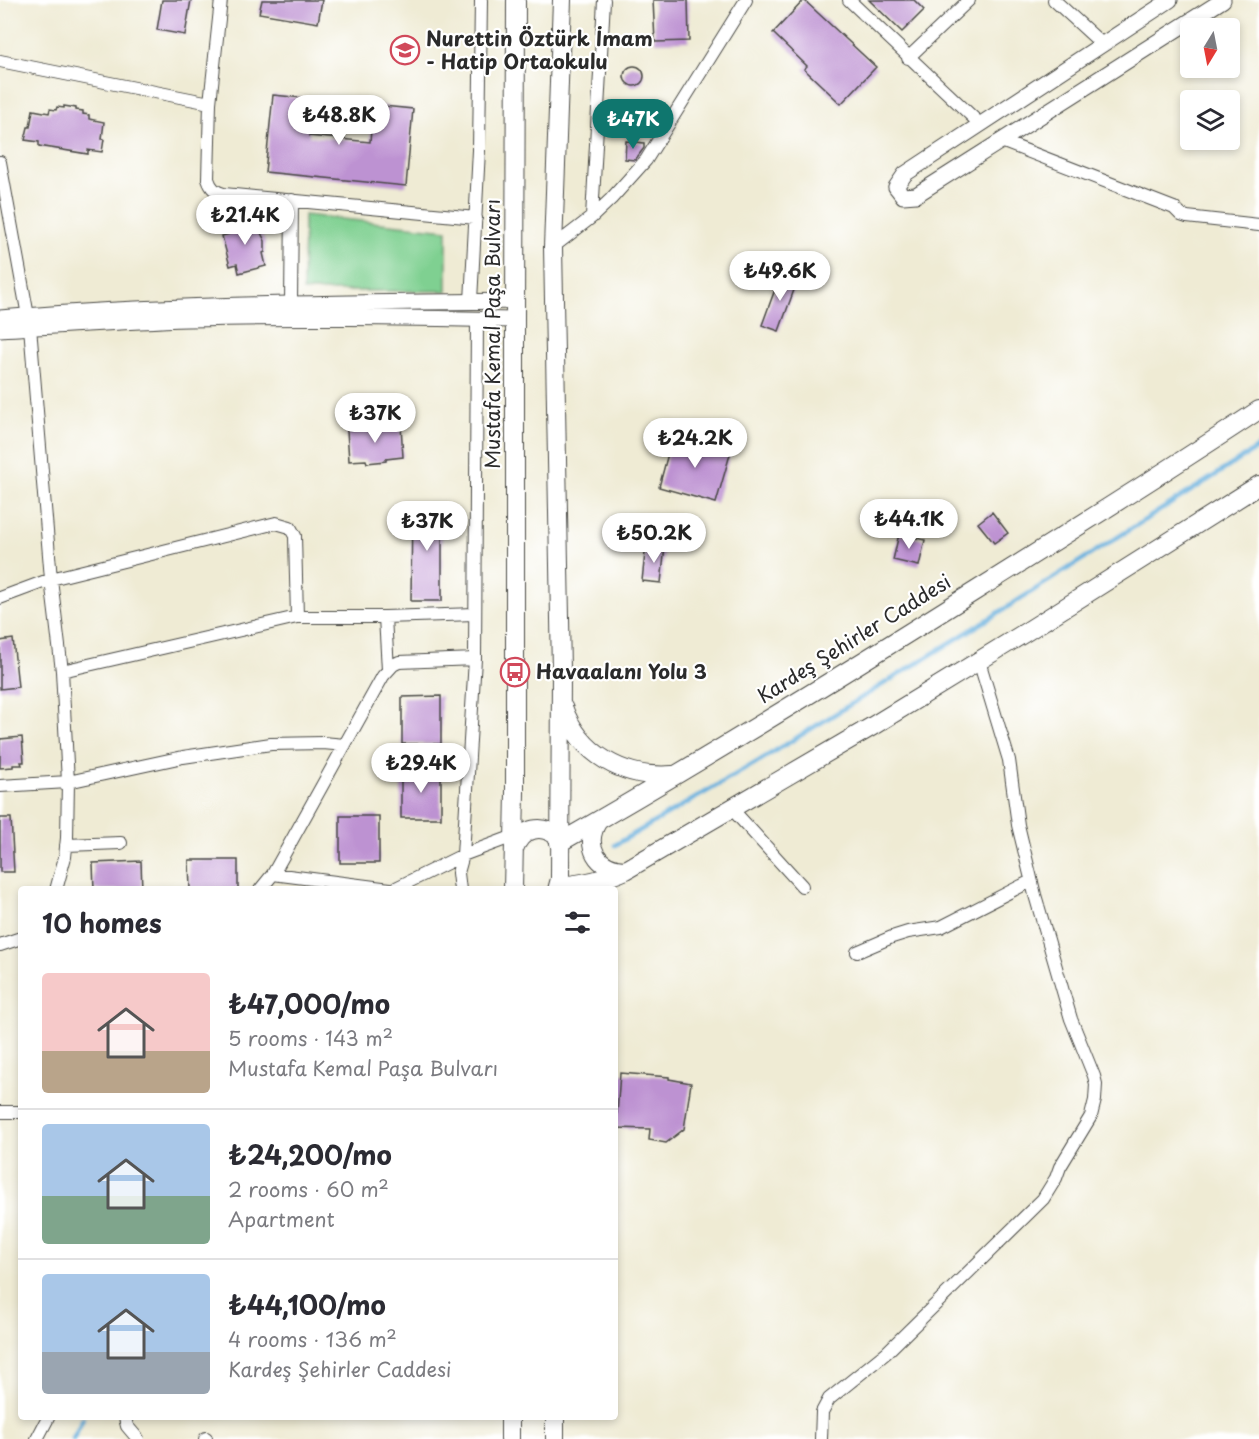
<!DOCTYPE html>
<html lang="en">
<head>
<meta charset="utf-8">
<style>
	body { margin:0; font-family:"Playpen Sans",sans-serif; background:#f2f2f3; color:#2b2b33; height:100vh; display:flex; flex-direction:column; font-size:22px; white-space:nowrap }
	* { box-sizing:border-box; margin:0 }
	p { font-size:20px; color:#7c7c81 }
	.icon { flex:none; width:33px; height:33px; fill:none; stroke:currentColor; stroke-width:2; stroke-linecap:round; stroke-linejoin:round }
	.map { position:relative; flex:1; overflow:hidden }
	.details { position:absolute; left:18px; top:886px; width:600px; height:534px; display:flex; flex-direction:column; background:#fff; border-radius:6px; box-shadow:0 3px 9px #0003 }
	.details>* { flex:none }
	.needle { width:39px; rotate:190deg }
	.fabs { position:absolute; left:1180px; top:18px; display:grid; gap:12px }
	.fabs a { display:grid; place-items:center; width:60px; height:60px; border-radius:6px; background:#fff; box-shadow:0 3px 9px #0003; font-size:30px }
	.price { position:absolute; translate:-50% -51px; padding:0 14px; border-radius:21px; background:#fff; color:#222; font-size:20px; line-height:39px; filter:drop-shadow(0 2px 3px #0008) }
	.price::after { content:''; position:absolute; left:50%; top:36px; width:18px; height:14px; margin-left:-9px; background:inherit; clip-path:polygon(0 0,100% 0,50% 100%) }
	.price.on { background:#0f766e; color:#fff }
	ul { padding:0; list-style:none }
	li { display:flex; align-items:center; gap:18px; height:150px; padding:0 24px }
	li+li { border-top:2px solid #e1e1e2 }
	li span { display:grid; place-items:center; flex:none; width:168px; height:120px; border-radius:6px; color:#555 }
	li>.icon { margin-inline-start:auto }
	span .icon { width:72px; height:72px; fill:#fffc; stroke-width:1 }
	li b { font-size:26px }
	h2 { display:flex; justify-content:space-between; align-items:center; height:72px; padding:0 24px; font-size:26px }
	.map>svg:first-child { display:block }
	.green { fill:#7fd091; stroke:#557e5e; stroke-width:1.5 }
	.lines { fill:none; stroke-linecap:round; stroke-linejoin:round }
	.stream { stroke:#66b0de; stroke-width:4.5 }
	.building { fill:#bd92d2 }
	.minor-casing { stroke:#484844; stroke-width:14 }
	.tertiary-casing { stroke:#484844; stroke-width:17 }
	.primary-casing { stroke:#484844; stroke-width:20 }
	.minor { stroke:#fff; stroke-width:12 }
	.tertiary { stroke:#fff; stroke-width:15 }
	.primary { stroke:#fff; stroke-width:18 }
	.labels { text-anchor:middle; stroke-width:4.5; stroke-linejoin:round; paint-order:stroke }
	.poi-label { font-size:20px; font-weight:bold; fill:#2b2b2b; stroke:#fff; text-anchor:start }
	.street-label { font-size:20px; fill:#2b2b2b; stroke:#fff }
</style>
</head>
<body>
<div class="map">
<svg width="1259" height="1439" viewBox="0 0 1259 1439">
	<rect width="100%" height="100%" fill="#fff"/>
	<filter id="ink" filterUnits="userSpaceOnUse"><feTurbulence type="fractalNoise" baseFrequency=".0167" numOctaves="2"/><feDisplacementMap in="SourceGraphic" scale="12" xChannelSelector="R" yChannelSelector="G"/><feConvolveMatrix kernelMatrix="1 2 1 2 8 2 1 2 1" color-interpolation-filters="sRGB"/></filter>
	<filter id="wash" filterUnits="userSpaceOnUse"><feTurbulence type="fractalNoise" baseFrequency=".008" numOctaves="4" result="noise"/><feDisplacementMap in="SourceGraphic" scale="24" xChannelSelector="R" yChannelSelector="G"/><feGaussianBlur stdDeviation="1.35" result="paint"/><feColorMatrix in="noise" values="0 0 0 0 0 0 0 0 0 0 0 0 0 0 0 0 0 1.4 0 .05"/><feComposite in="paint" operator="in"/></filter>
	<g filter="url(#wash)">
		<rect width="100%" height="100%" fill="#efebd4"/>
		<path class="green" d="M 304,215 L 447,230 L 447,291 L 303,291 Z"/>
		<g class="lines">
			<path class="stream" d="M 615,845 L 759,761 L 979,625 L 1208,480 L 1259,447
				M 73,1439 L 83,1418"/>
		</g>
		<g id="blocks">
			<path class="building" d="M 162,0 L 191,0 L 185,35 L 157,30 Z
				M 262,0 L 322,0 L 318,23 L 259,13 Z
				M 653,0 L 688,0 L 689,41 L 655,42 Z
				M 804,0 L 876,67 L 841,104 L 804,69 L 807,66 L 773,33 Z
				M 869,0 L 914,0 L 924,10 L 902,32 Z
				M624 76a10 10 0 1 1 20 0a10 10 0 1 1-20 0Z
				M 273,95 L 313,99 L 309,136 L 370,142 L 373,105 L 413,109 L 406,186 L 265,172 Z
				M 64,106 L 76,108 L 76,110 L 83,111 L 83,114 L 89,115 L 89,119 L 104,122 L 102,139 L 104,139 L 102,152 L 88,150 L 88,154 L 39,146 L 39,142 L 25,140 L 28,127 L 30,127 L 33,110 L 49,113 L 50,109 L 56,110 L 57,107 L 64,108 Z
				M 626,141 L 644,143 L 644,148 L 635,160 L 625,159 Z
				M 254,219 L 257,231 L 260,231 L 265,241 L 265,252 L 263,253 L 266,266 L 239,273 L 237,264 L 230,266 L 222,236 L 229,234 L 227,225 Z
				M 781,273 L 798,279 L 779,331 L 762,325 Z
				M 401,426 L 403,457 L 386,459 L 386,461 L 367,463 L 366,460 L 349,461 L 347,430 Z
				M 673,435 L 731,451 L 716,503 L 659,487 Z
				M 412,503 L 442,503 L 442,601 L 411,601 Z
				M 992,512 L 1008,533 L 994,543 L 978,523 Z
				M 899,534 L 925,540 L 919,566 L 893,560 Z
				M 646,544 L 665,546 L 661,583 L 642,581 Z
				M 13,639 L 18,687 L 0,689 L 0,641 Z
				M 441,696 L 441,744 L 402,744 L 402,697 Z
				M 22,737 L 24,762 L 21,762 L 22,765 L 13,765 L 13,767 L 0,768 L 0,739 Z
				M 401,771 L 441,771 L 441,818 L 401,818 Z
				M 340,816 L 379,816 L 379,863 L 340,863 Z
				M 0,818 L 11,818 L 14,872 L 0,872 Z
				M 189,860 L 238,860 L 238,890 L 190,890 Z
				M 141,861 L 142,890 L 94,890 L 93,863 Z
				M 620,1073 L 669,1077 L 669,1079 L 691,1083 L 684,1129 L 666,1143 L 649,1140 L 650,1129 L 616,1128 Z"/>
		</g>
	</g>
	<g filter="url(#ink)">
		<use href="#blocks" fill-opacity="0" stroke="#484844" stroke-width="1.5"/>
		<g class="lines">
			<g class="minor-casing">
				<path id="minor" d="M 221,0 L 210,103 L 208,179 C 211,188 215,192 224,194 L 476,218
					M 849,0 L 980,124
					M 1054,0 L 1102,44
					M 908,58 L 969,0
					M 0,61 L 210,103
					M 1001,141 L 1174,208 L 1181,215 L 1187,217 L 1259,225
					M 0,162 L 30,327 L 51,579 L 62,671 L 68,782 L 67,838 L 65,857 L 56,890
					M 592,217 L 604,0
					M 553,247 L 592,217 L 611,199 L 646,160 L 746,0
					M 471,301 L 479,150 L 481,0
					M 291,304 L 292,200
					M 0,598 L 51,579 L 276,523 L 290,527 L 295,536 L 297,617
					M 385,617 L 475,614
					M 62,671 L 297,617 L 385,617 L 388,670
					M 0,786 L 68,782 L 183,757 L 271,744 L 323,743 L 345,745
					M 731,808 L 802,886
					M 66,845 L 121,843
					M 273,874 L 383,676 L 393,665 L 399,662 L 475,659
					M 394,889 L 463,855 L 514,836
					M 260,890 L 273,874 L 398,890
					M 460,890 L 458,873 L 463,855 L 475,659 L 477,319
					M 0,945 L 21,938
					M 857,952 L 892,937 L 908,932 L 941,927 L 1031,881
					M 0,1112 L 21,1112
					M 125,1418 L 127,1426 L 138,1439
					M 37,1439 L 48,1418
					M 205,1439 L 206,1438
					M 821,1439 L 822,1412 L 829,1399 L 886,1353 L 1043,1199 L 1056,1178 L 1060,1167 L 1091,1116 L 1095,1100 L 1096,1084 L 1094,1076 L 1071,1019 L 1035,895 L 1018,825 L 1009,760 L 979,661"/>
			</g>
			<g class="tertiary-casing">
				<path id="tertiary" d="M 1170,0 L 905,174 L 896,187 L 903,196 L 916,195 L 1223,0
					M 0,318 C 171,303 344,303 516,301
					M 0,329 C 62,326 124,321 187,319 C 296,316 405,318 515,320"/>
			</g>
			<g class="primary-casing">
				<path id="primary" d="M 563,707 C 580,755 624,779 673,775
					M 598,821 C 583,845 597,870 626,870
					M 559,843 C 699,763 836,679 972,593 C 1068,533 1164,473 1259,410
					M 514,849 C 522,827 543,823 559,838
					M 559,886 C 582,884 604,880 626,870 L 871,727 L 1026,632 L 1259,485
					M 513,890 L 515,792 L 515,320 L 516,0
					M 557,890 L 560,879 L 561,671 L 553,247 L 562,0
					M 510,1439 L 510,1418
					M 555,1439 L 555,1418"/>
			</g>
			<use href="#minor" class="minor"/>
			<use href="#tertiary" class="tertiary"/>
			<use href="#primary" class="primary"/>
		</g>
	</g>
	<defs>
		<g id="school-ring" transform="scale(1.5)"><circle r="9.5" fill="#fff" stroke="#d1495b" stroke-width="1.5"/><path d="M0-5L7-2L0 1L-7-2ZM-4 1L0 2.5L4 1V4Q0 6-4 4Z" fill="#d1495b"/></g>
		<g id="bus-ring" transform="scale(1.5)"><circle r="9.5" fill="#fff" stroke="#d1495b" stroke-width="1.5"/><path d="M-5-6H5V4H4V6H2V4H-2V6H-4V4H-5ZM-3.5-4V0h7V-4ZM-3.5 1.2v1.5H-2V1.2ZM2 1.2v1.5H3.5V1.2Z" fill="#d1495b"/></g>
	</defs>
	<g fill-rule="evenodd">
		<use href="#school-ring" x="405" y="50"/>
		<use href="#bus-ring" x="515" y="672"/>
	</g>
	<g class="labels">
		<g class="poi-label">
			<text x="426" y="46">Nurettin Öztürk İmam<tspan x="426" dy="23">- Hatip Ortaokulu</tspan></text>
			<text x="536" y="679">Havaalanı Yolu 3</text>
		</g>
		<g class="street-label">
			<text transform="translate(493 334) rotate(-90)" y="7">Mustafa Kemal Paşa Bulvarı</text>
			<text transform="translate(854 639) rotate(-32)" y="7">Kardeş Şehirler Caddesi</text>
		</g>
	</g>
</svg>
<div class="fabs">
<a><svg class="needle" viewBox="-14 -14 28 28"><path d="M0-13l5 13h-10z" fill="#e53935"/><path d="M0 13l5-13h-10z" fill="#7c7c81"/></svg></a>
<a><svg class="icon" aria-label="layers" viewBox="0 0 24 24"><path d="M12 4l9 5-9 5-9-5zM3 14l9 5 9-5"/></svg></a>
</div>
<b class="price" style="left:339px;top:146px">₺48.8K</b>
<b class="price on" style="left:633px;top:150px">₺47K</b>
<b class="price" style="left:245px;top:246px">₺21.4K</b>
<b class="price" style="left:780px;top:302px">₺49.6K</b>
<b class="price" style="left:375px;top:444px">₺37K</b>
<b class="price" style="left:695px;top:469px">₺24.2K</b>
<b class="price" style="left:909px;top:550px">₺44.1K</b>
<b class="price" style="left:427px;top:552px">₺37K</b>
<b class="price" style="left:654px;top:564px">₺50.2K</b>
<b class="price" style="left:421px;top:794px">₺29.4K</b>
<section class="details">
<h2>10 homes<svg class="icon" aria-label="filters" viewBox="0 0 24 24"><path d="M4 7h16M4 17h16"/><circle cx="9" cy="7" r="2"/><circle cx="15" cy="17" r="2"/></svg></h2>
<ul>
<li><span style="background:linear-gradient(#f6c9c9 65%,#b9a48a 0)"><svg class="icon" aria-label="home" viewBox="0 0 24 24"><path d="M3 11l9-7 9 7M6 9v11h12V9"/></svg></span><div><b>₺47,000/mo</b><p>5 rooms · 143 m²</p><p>Mustafa Kemal Paşa Bulvarı</p></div></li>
<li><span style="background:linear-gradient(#a9c7e8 60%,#7fa58c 0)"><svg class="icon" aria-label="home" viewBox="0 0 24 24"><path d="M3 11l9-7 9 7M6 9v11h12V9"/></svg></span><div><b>₺24,200/mo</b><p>2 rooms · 60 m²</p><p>Apartment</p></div></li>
<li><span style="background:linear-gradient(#a9c7e8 65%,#9aa5b1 0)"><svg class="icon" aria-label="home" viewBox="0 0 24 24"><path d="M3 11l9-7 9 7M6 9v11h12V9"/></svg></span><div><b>₺44,100/mo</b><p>4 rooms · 136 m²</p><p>Kardeş Şehirler Caddesi</p></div></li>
</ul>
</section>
</div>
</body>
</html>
